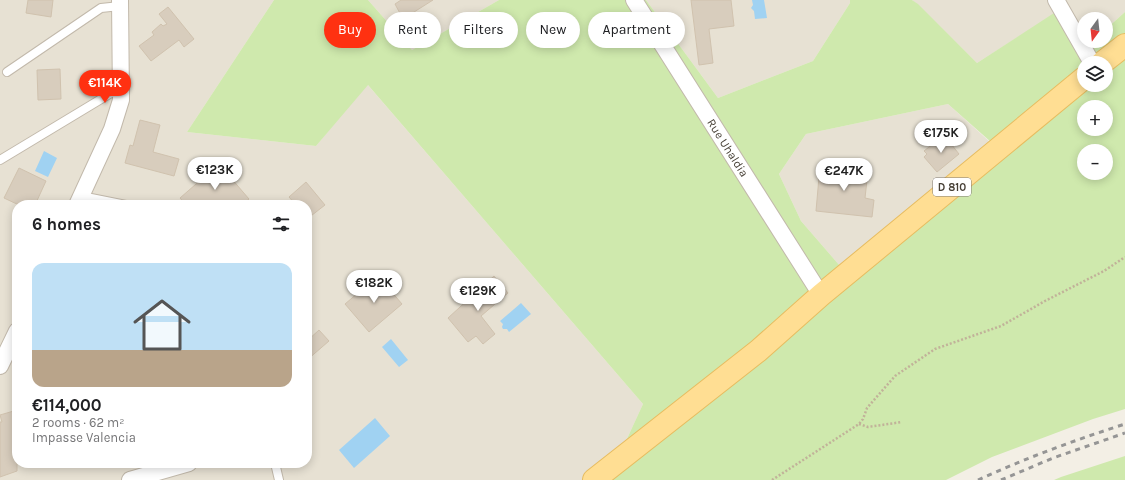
<!DOCTYPE html>
<html lang="en">
<head>
<meta charset="utf-8">
<style>
	body { margin:0; font-family:Karla,sans-serif; background:#f2f2f2; color:#202124; height:100vh; display:flex; flex-direction:column; font-size:15px; white-space:nowrap }
	* { box-sizing:border-box; margin:0 }
	p { font-size:13px; color:#757577 }
	.icon { flex:none; width:22px; height:22px; fill:none; stroke:currentColor; stroke-width:2; stroke-linecap:round; stroke-linejoin:round }
	.map { position:relative; flex:1; overflow:hidden }
	.drawer { position:absolute; left:12px; top:200px; width:300px; height:268px; display:flex; flex-direction:column; background:#fff; border-radius:16px; box-shadow:0 2px 10px #0003 }
	.drawer>* { flex:none }
	.guide { position:absolute; left:324px; top:12px; width:380px; height:36px; display:flex; gap:8px }
	.needle { width:26px; rotate:195deg }
	.controls { position:absolute; left:1077px; top:12px; display:grid; gap:8px }
	.controls a { display:grid; place-items:center; width:36px; height:36px; border-radius:50%; background:#fff; box-shadow:0 2px 10px #0003; font-size:20px }
	.price { position:absolute; translate:-50% -34px; padding:0 9px; border-radius:14px; background:#fff; color:#222; font-size:13px; line-height:26px; filter:drop-shadow(0 1px 2px #0008) }
	.price::after { content:''; position:absolute; left:50%; top:24px; width:12px; height:9px; margin-left:-6px; background:inherit; clip-path:polygon(0 0,100% 0,50% 100%) }
	.price.selected { background:#ff3111; color:#fff }
	ul { padding:0; list-style:none }
	li { display:grid; align-content:center; gap:8px; height:212px; padding:0 20px }
	li+li { border-top:1px solid #e0e0e0 }
	li span { display:grid; place-items:center; height:124px; border-radius:12px; color:#555 }
	li>.icon { margin-inline-start:auto }
	span .icon { width:72px; height:72px; fill:#fffc; stroke-width:1 }
	li b { font-size:17px }
	h2 { display:flex; justify-content:space-between; align-items:center; height:48px; padding:0 20px; font-size:17px }
	.pill { padding:0 14px; border-radius:18px; background:#fff; box-shadow:0 2px 10px #0003; font-size:14px; line-height:36px }
	.pill.selected { background:#ff3111; color:#fff }
	.map>svg:first-child { display:block }
	.residential { fill:#e7e1d3; fill-rule:evenodd }
	.green { fill:#cfe9ad; fill-rule:evenodd }
	.water { fill:#a0d2f2 }
	.building { fill:#d8cdbd; stroke:#d0c2ae }
	.lines { fill:none; stroke-linecap:round; stroke-linejoin:round }
	.lane-casing { stroke:#c2b9ab; stroke-width:10 }
	.street-casing { stroke:#c2b9ab; stroke-width:18 }
	.primary-casing { stroke:#e7bc60; stroke-width:24 }
	.path { stroke:#c1b299; stroke-width:2.5; stroke-dasharray:2 2; stroke-linecap:butt }
	.lane { stroke:#fff; stroke-width:8 }
	.street { stroke:#fff; stroke-width:16 }
	.primary { stroke:#ffde93; stroke-width:22 }
	.rail { stroke:#959595; stroke-width:3; stroke-dasharray:5 5; stroke-linecap:butt }
	.labels { text-anchor:middle; stroke-width:3; stroke-linejoin:round; paint-order:stroke }
	.shield { fill:#fff; stroke:#7e7972; stroke-width:1 }
	.shield-label { font-size:11px; font-weight:bold; fill:#463f35 }
	.street-label { font-size:12px; fill:#463f35; stroke:#fff }
</style>
</head>
<body>
<div class="map">
<svg width="1125" height="480" viewBox="0 0 1125 480">
	<rect width="100%" height="100%" fill="#f3efe5"/>
	<path class="residential" d="M 0,0 L 274,0 L 187,132 L 316,146 L 367,84 L 643,404 L 608,480 L 0,480 ZM 17,205 L 307,205 L 307,463 L 17,463 Z
		M 368,0 L 499,0 L 412,50 Z
		M 646,0 L 850,0 L 850,3 L 813,61 L 718,98 Z
		M 912,0 L 1125,0 L 1125,12 L 1106,29 L 1106,19 L 1084,19 L 1084,32 L 1054,14 L 977,63 L 918,5 Z
		M 948,104 L 991,143 L 840,266 L 801,221 L 779,174 L 806,134 Z"/>
	<path class="green" d="M 274,0 L 368,0 L 412,50 L 499,0 L 646,0 L 718,98 L 813,61 L 850,3 L 850,0 L 912,0 L 918,4 L 977,63 L 1054,13 L 1084,32 L 1084,41 L 1106,41 L 1106,29 L 1125,12 L 1125,409 L 1093,419 L 992,457 L 946,480 L 608,480 L 643,404 L 368,85 L 316,146 L 187,132 ZM 1084,63 L 1106,63 L 1106,85 L 1084,85 ZM 948,104 L 991,142 L 840,266 L 801,221 L 779,174 L 806,134 ZM 1084,107 L 1106,107 L 1106,129 L 1084,129 ZM 1084,151 L 1106,151 L 1106,173 L 1084,173 Z
		M 1125,456 L 1125,480 L 1054,480 L 1061,477 Z"/>
	<path class="water" d="M 752,0 L 764,0 L 767,18 L 755,19 L 754,11 L 751,8 L 753,5 Z
		M 44,151 L 57,158 L 48,177 L 35,171 Z
		M 521,303 L 531,314 L 509,332 L 507,329 L 503,329 L 502,327 L 503,324 L 500,321 Z
		M 391,339 L 408,360 L 399,367 L 382,347 Z
		M 375,418 L 390,436 L 354,468 L 339,450 Z"/>
	<path class="building" d="M 28,0 L 53,0 L 51,17 L 26,13 Z
		M 401,0 L 433,0 L 403,19 L 395,4 Z
		M 691,0 L 731,0 L 734,26 L 709,29 L 713,63 L 699,65 Z
		M 168,7 L 194,39 L 184,47 L 179,40 L 151,61 L 139,46 L 154,35 L 152,32 L 161,24 L 163,26 L 167,24 L 159,14 Z
		M 60,69 L 61,99 L 38,100 L 37,70 Z
		M 140,120 L 160,125 L 153,152 L 179,159 L 174,176 L 125,163 L 130,145 L 133,146 Z
		M 944,135 L 959,154 L 937,172 L 924,157 L 927,154 L 924,151 Z
		M 219,164 L 249,199 L 242,205 L 186,205 L 180,198 Z
		M 820,166 L 868,171 L 865,198 L 874,200 L 872,217 L 816,211 Z
		M 19,168 L 46,181 L 35,205 L 19,205 L 4,198 Z
		M 306,182 L 325,205 L 307,219 L 307,205 L 296,205 L 289,197 Z
		M 378,276 L 402,304 L 369,332 L 345,304 Z
		M 494,276 L 508,293 L 481,316 L 495,334 L 483,344 L 476,336 L 468,342 L 448,318 Z
		M 319,330 L 329,341 L 307,360 L 307,341 Z
		M 17,410 L 17,471 L 0,477 L 0,422 L 2,422 L 0,415 Z"/>
	<g class="lines">
		<g class="lane-casing">
			<path id="lane" d="M 7,72 L 101,8 L 120,6
				M 0,160 L 121,87
				M 81,196 L 126,205
				M 275,463 L 279,480"/>
		</g>
		<g class="street-casing">
			<g id="street">
				<path id="s1" d="M 634,0 L 821,295"/>
				<path d="M 1056,0 L 1092,63"/>
				<path d="M 77,205 L 112,129 L 121,100 L 120,0"/>
				<path d="M 0,366 L 17,331"/>
				<path d="M 130,480 L 189,463"/>
			</g>
		</g>
		<g class="primary-casing">
			<path id="primary" d="M 1102,63 L 1125,45
				M 594,480 L 758,351 L 821,295 L 1084,78"/>
		</g>
		<path class="path" d="M 859,424 L 868,427 L 902,422
			M 772,480 L 859,424 L 863,419 L 867,408 L 895,376 L 935,349 L 1001,326 L 1045,301 L 1104,271 L 1125,257"/>
		<use href="#lane" class="lane"/>
		<use href="#street" class="street"/>
		<use href="#primary" class="primary"/>
		<path class="rail" d="M 978,480 C 1026,458 1075,440 1125,424
			M 1001,480 L 1053,458 L 1125,433"/>
	</g>
	<g class="labels">
		<rect class="shield" x="933" y="178" width="38" height="18" rx="3"/>
		<g class="shield-label">
			<text x="952" y="191">D 810</text>
		</g>
		<g class="street-label">
			<text dy="4" stroke="none"><textPath href="#s1" startOffset="175">Rue Uhaldia</textPath></text>
		</g>
	</g>
</svg>
<div class="controls">
<a><svg class="needle" viewBox="-14 -14 28 28"><path d="M0-13l5 13h-10z" fill="#e53935"/><path d="M0 13l5-13h-10z" fill="#757577"/></svg></a>
<a><svg class="icon" aria-label="layers" viewBox="0 0 24 24"><path d="M12 4l9 5-9 5-9-5zM3 14l9 5 9-5"/></svg></a>
<a>+</a>
<a>−</a>
</div>
<b class="price selected" style="left:105px;top:104px">€114K</b>
<b class="price" style="left:941px;top:154px">€175K</b>
<b class="price" style="left:215px;top:191px">€123K</b>
<b class="price" style="left:844px;top:192px">€247K</b>
<b class="price" style="left:374px;top:304px">€182K</b>
<b class="price" style="left:478px;top:312px">€129K</b>
<div class="guide">
<a class="pill selected">Buy</a>
<a class="pill">Rent</a>
<a class="pill">Filters</a>
<a class="pill">New</a>
<a class="pill">Apartment</a>
</div>
<section class="drawer">
<h2>6 homes<svg class="icon" aria-label="filters" viewBox="0 0 24 24"><path d="M4 7h16M4 17h16"/><circle cx="9" cy="7" r="2"/><circle cx="15" cy="17" r="2"/></svg></h2>
<ul>
<li><span style="background:linear-gradient(#bfe0f5 70%,#b9a48a 0)"><svg class="icon" aria-label="home" viewBox="0 0 24 24"><path d="M3 11l9-7 9 7M6 9v11h12V9"/></svg></span><div><b>€114,000</b><p>2 rooms · 62 m²</p><p>Impasse Valencia</p></div></li>
</ul>
</section>
</div>
</body>
</html>
